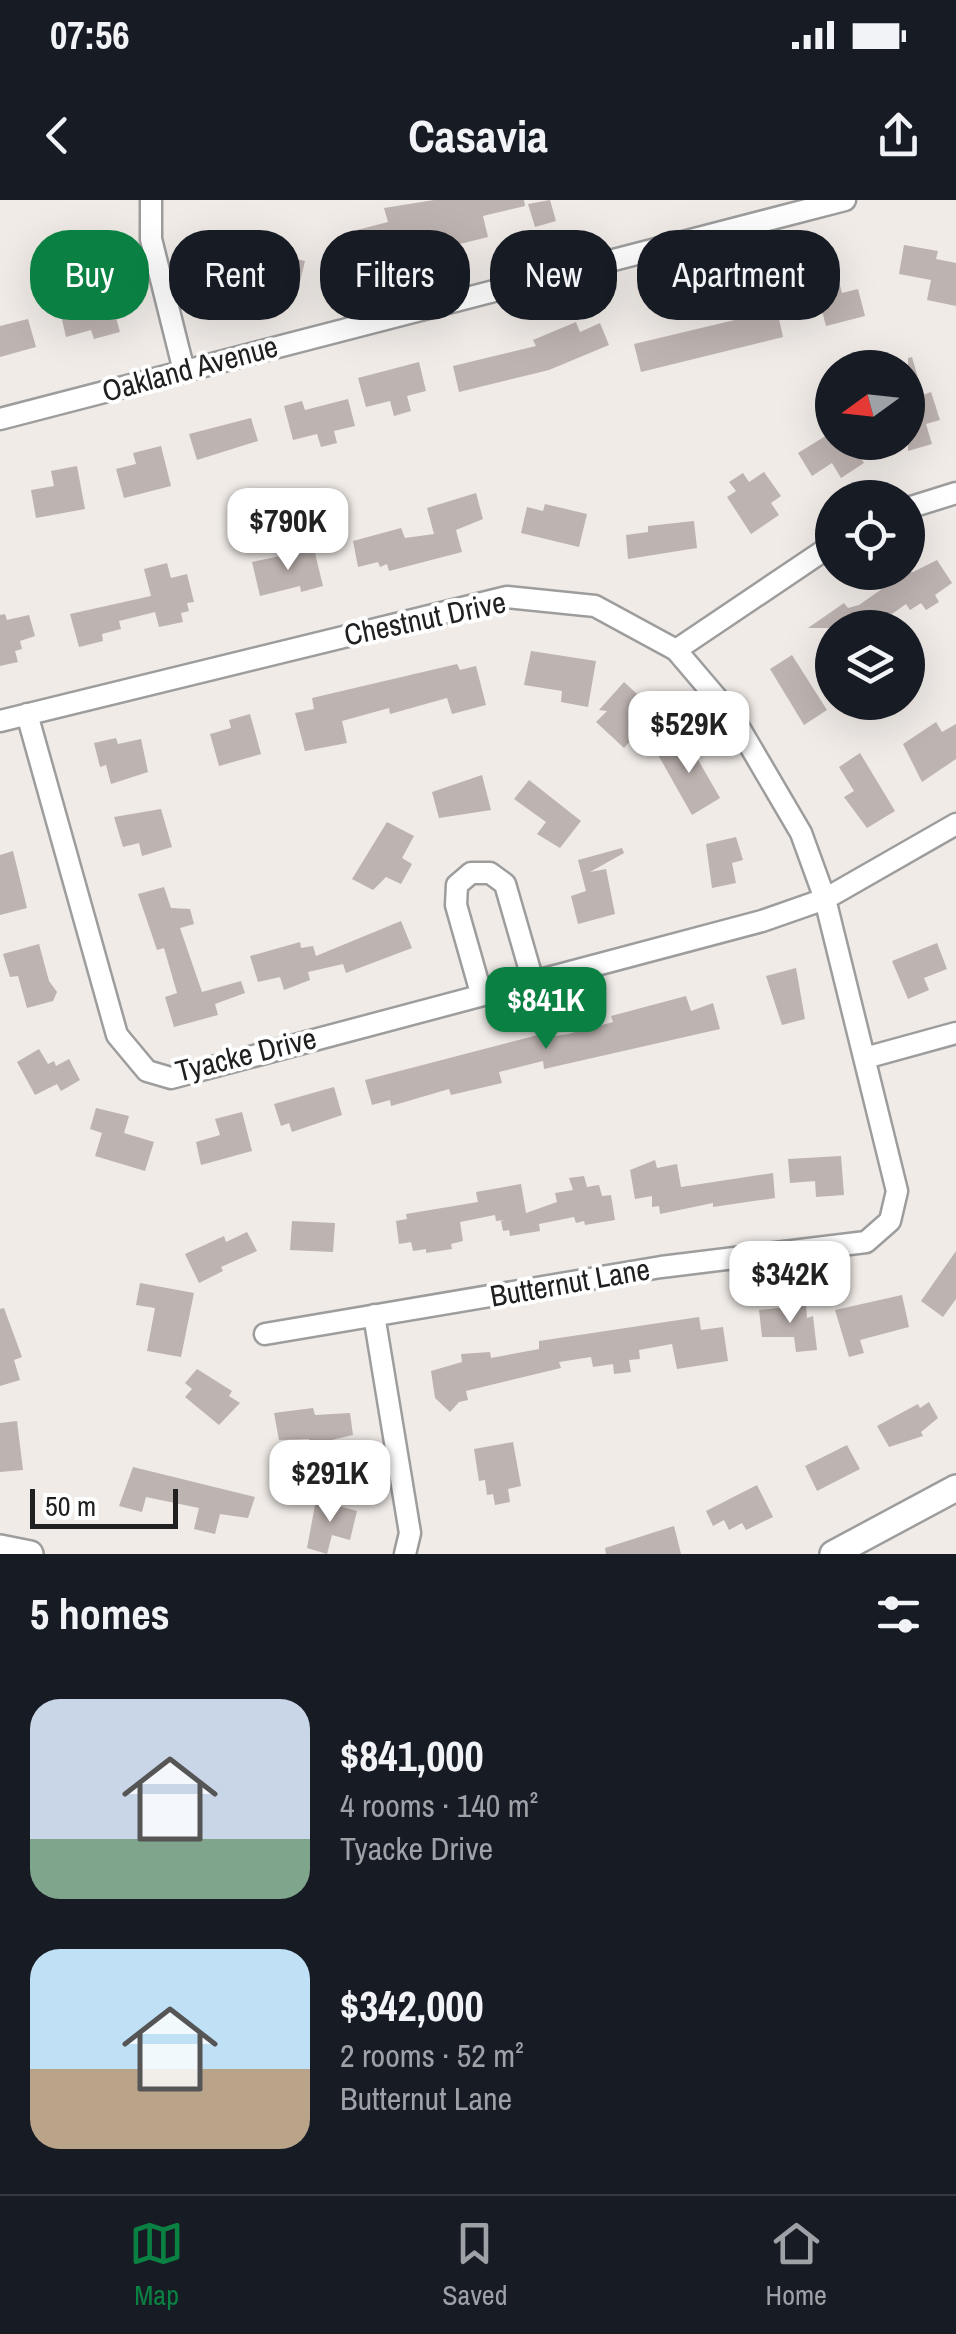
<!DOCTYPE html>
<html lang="en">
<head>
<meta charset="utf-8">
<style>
	body { margin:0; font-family:"Archivo Narrow",sans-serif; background:#20242c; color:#f1f3f6; height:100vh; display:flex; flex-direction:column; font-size:38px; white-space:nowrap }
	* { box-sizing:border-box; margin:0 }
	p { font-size:32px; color:#9ea1a6 }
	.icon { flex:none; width:55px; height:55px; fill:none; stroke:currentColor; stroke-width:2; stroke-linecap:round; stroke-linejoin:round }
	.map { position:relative; height:1354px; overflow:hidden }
	.drawer { display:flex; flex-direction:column; background:#171b24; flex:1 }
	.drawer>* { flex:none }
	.top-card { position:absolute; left:30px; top:30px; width:898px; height:90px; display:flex; gap:20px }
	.needle { width:65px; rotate:255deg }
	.controls { position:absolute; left:815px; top:150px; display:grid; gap:20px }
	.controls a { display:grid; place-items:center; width:110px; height:110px; border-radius:50%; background:#171b24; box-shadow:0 10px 40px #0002; font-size:50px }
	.scale { position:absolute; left:30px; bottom:25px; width:148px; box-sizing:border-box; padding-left:10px; border:5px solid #202020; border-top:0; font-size:28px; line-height:35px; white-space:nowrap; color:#202020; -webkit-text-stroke:8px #fff; paint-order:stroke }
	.price { position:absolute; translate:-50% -85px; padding:0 22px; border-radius:20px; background:#fff; color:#222; font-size:32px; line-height:65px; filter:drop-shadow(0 2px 5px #0008) }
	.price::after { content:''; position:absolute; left:50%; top:60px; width:30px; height:22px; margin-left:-15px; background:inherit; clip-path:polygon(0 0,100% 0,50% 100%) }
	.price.selected { background:#0b8043; color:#fff }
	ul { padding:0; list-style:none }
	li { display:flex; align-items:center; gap:30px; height:250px; padding:0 30px }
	li span { display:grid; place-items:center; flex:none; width:280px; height:200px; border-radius:30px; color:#555 }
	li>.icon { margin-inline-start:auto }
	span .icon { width:120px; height:120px; fill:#fffc; stroke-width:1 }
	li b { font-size:42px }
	h2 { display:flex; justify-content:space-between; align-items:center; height:120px; padding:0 30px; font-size:42px }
	.tag { padding:0 35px; border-radius:40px; background:#171b24; box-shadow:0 10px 40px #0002; font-size:35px; line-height:90px }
	.tag.selected { background:#0b8043; color:#fff }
	.status { display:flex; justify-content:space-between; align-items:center; height:70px; padding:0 50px; background:#171b24; direction:ltr }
	.status svg { height:28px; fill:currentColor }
	header { display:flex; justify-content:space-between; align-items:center; height:130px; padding:0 30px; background:#171b24; font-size:45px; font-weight:800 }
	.menu { display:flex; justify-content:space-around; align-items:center; height:140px; border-top:2px solid #363941; background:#171b24; font-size:28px; color:#9ea1a6 }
	.menu a { display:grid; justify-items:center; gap:5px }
	.menu .selected { color:#0b8043 }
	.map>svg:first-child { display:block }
	.building { fill:#bdb3b0 }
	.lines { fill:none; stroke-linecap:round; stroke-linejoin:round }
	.minor-casing { stroke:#9d9d9d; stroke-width:25 }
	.tertiary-casing { stroke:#9d9d9d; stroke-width:30 }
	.minor { stroke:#fff; stroke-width:20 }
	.tertiary { stroke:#fff; stroke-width:25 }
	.labels { text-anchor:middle; stroke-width:8; stroke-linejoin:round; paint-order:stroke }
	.street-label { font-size:30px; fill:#202020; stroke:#fff }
</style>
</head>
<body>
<div class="status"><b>07:56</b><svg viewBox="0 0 49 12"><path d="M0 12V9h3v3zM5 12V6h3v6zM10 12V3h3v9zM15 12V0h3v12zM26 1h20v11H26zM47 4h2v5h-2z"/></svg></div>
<header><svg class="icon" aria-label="back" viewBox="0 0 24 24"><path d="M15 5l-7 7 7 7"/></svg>Casavia<svg class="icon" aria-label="share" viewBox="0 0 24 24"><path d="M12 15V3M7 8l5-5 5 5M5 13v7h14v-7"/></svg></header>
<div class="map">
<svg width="956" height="1354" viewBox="0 0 956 1354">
	<rect width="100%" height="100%" fill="#f0ebe7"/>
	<path class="building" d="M 434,0 L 524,0 L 525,6 L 483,16 L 488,37 L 444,48 L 442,43 L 406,53 L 405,49 L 386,54 L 385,50 L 364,55 L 357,30 L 388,22 L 384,8 Z
		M 550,0 L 556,21 L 535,27 L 528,4 Z
		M 904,45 L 938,51 L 936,59 L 956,63 L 956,106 L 927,100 L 931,80 L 899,74 Z
		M 243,53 L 275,61 L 277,54 L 305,61 L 297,94 L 255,82 L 252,92 L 234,87 Z
		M 831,73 L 833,79 L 838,78 L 842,93 L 858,89 L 865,116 L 826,126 L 820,103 L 803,107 L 796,82 Z
		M 109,92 L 120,132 L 94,139 L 91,130 L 66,137 L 60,111 Z
		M 777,110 L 783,137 L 641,172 L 634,144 Z
		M 28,119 L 36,147 L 0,157 L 0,126 Z
		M 576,122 L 580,132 L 600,123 L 609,145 L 549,170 L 459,192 L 453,166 L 536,146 L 533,140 Z
		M 912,157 L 923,195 L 931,192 L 940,220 L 926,224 L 932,244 L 908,251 L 908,158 Z
		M 419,162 L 426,191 L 407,196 L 411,211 L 394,216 L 390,201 L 366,207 L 358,178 Z
		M 348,199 L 355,226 L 334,231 L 337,243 L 321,247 L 317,234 L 293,240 L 284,206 L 302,201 L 305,210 Z
		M 251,218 L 258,241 L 197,260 L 189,234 Z
		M 832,232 L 832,242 L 851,242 L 864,263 L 841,278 L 832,263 L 812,276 L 798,253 Z
		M 161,246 L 171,286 L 124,298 L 116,269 L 136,264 L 133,253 Z
		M 77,266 L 85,309 L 36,318 L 31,290 L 54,286 L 51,271 Z
		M 764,272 L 781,296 L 771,303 L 779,315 L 751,334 L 727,297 L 736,291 L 729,282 L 743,273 L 749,282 Z
		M 476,293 L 483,319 L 456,330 L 462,352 L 389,371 L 387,364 L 380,367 L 378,362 L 358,367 L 353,341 L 401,328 L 405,338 L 434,334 L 427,308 Z
		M 545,304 L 587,314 L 579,347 L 521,333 L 527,307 L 543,311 Z
		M 694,321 L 697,348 L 628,359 L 626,335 L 648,332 L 648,326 Z
		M 314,349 L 323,386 L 301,392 L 300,386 L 260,396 L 252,362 Z
		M 937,360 L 952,383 L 935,395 L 939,402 L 926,410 L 921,403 L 910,410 L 906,404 L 872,428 L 808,428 L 844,403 L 848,408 L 859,405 L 889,384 L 885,378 L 893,372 L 913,372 Z
		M 167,363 L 171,378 L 187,374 L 194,402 L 187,403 L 189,411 L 181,413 L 183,422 L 159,427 L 155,412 L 119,421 L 121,429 L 102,434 L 103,441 L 79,447 L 70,414 L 151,396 L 144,369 Z
		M 5,414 L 7,420 L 29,415 L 35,436 L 20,441 L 22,449 L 15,451 L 18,462 L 0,466 L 0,415 Z
		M 531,451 L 596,461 L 588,507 L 561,502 L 562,491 L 524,485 Z
		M 792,455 L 827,510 L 804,525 L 770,469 Z
		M 457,464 L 460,470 L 476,466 L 486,505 L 452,514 L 447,498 L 390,514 L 389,508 L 342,521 L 347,543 L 305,551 L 295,513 L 314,509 L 312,498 Z
		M 624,482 L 647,503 L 633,517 L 643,527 L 624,548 L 596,522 L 607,511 L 599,510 Z
		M 250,514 L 261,554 L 219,566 L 210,534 L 231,528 L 229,520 Z
		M 936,522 L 942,532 L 956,524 L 956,559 L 922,582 L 903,544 Z
		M 685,537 L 720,598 L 692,615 L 657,553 Z
		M 116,538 L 118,544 L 141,539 L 148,572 L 111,584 L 106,565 L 100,567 L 94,543 Z
		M 860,553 L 895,611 L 867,628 L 844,597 L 854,591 L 839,567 Z
		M 482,575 L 491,610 L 439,618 L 432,592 Z
		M 529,580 L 581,621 L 560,648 L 537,634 L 546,622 L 514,599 Z
		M 161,609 L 172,647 L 142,656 L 139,643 L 123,647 L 114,617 Z
		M 387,622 L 414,636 L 402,658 L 412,664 L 401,684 L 386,677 L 373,690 L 352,679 Z
		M 736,637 L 743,660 L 732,663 L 736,683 L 712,688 L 706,644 Z
		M 622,648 L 624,653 L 590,672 L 606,669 L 615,714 L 578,724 L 571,696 L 586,691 L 578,660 Z
		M 13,651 L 27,708 L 0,715 L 0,655 Z
		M 164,687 L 171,708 L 190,709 L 194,724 L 180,728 L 202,792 L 241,781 L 245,793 L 215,804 L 218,815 L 174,827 L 165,797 L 177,793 L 164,748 L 157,750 L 138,694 Z
		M 401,721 L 412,748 L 346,773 L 343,764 L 308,772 L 310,780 L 284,790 L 280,777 L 258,782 L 250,756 L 300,742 L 301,748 L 313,746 L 316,756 Z
		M 937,743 L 947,769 L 924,778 L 929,790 L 908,799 L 892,761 Z
		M 39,744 L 49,781 L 57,792 L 53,801 L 27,808 L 18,776 L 10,777 L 3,754 Z
		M 796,768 L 805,819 L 782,825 L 766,776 Z
		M 686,796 L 691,811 L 713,803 L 720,829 L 544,869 L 543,861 L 499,872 L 502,883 L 451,895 L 449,889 L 391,906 L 390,900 L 372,905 L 365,880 L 553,831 L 555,836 L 568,834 L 613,822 L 611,816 Z
		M 39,849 L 48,864 L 54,861 L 56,866 L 69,859 L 80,880 L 61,891 L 57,884 L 35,895 L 17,862 Z
		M 334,887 L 342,915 L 292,932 L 289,923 L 281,926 L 274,904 Z
		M 96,908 L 129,916 L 124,933 L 154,942 L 145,971 L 95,956 L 102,933 L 90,929 Z
		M 242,912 L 252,951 L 201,965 L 196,942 L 220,935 L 215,919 Z
		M 841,956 L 844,995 L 816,997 L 815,981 L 790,983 L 788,959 Z
		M 655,960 L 657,968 L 677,964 L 681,987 L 773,973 L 775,998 L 713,1007 L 713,1003 L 660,1014 L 659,1006 L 652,1007 L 652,996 L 635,999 L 630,970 Z
		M 584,976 L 587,987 L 599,985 L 602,996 L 611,995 L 615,1020 L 585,1025 L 584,1021 L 576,1023 L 574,1017 L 539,1024 L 540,1031 L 510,1036 L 509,1030 L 503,1031 L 501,1021 L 505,1020 L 496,1021 L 495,1015 L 460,1022 L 463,1041 L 451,1044 L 452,1049 L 426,1053 L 426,1049 L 413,1051 L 411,1042 L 399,1044 L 396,1021 L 407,1019 L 406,1014 L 478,1002 L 476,992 L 521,984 L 526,1013 L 557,1002 L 555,993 L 573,990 L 569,978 Z
		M 292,1021 L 335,1023 L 333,1052 L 290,1050 Z
		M 247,1032 L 257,1051 L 221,1067 L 223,1071 L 199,1083 L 185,1054 L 224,1036 L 226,1042 Z
		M 956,1051 L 956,1099 L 943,1117 L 921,1101 Z
		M 140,1083 L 194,1093 L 181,1157 L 147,1151 L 155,1108 L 136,1105 Z
		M 902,1095 L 909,1127 L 860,1140 L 864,1153 L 849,1157 L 835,1110 Z
		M 806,1105 L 807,1118 L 813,1116 L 817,1150 L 796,1152 L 794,1137 L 762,1137 L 759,1110 Z
		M 4,1108 L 22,1157 L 14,1160 L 20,1180 L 0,1186 L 0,1109 Z
		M 699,1117 L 701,1130 L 723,1127 L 728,1161 L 677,1169 L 672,1144 L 639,1150 L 640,1159 L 629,1160 L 631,1172 L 614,1174 L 613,1164 L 593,1167 L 591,1157 L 559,1162 L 561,1168 L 466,1191 L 468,1200 L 459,1202 L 450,1212 L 435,1198 L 431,1171 L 462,1162 L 461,1154 L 490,1152 L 491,1158 L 539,1149 L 539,1141 Z
		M 197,1169 L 232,1191 L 229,1196 L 240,1203 L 219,1225 L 185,1197 L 192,1189 L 185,1183 Z
		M 929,1202 L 938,1218 L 921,1232 L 923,1236 L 889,1247 L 877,1226 L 918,1204 L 920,1208 Z
		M 313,1208 L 315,1215 L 350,1213 L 353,1235 L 310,1245 L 309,1239 L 279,1240 L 274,1213 Z
		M 17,1221 L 23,1270 L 0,1272 L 0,1223 Z
		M 513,1242 L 521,1286 L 508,1289 L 510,1302 L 495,1305 L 493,1294 L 487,1295 L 485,1280 L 479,1281 L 474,1249 Z
		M 847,1245 L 860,1269 L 817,1291 L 805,1266 Z
		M 133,1267 L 255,1297 L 248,1318 L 220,1314 L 215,1334 L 194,1329 L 199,1308 L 146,1297 L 142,1312 L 119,1306 Z
		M 757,1285 L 773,1317 L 746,1330 L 742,1323 L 729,1330 L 724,1320 L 713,1326 L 706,1311 Z
		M 316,1300 L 357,1311 L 350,1340 L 332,1335 L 327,1354 L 307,1348 Z
		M 674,1326 L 681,1354 L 606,1354 L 605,1348 Z"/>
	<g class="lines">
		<g class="minor-casing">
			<path id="minor" d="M 151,0 L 151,39 L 184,171
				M 0,219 L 845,0
				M 908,308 L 956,293
				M 676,450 L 832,345
				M 27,514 L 117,835 L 147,871 L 171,878 L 762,721 L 825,699 L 956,624
				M 0,521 L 507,397 L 595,406 L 676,450 L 733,517 L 801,633 L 825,699 L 897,991 L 890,1021 L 866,1042 L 661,1067 L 265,1134
				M 481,793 L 456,705 L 457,685 L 471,673 L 490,673 L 505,684 L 533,781
				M 865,858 L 956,833
				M 374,1115 L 410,1333 L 405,1354"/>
		</g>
		<g class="tertiary-casing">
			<path id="tertiary" d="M 0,1348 L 30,1354
				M 833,1354 L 956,1288"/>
		</g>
		<use href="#minor" class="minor"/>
		<use href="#tertiary" class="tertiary"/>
	</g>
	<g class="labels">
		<g class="street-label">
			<text transform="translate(190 169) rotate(-15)" y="10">Oakland Avenue</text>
			<text transform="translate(425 419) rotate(-12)" y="10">Chestnut Drive</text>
			<text transform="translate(246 855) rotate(-14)" y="10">Tyacke Drive</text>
			<text transform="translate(570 1083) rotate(-10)" y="10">Butternut Lane</text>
		</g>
	</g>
</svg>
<div class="controls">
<a><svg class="needle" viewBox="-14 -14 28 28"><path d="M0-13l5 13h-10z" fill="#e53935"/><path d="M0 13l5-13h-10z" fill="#9ea1a6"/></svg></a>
<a><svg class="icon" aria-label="locate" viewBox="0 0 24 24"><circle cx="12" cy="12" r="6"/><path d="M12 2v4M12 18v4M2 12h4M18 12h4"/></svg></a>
<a><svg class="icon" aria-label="layers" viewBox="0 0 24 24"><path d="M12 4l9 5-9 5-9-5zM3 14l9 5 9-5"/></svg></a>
</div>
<div class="scale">50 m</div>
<b class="price" style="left:288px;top:373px">$790K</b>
<b class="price" style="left:689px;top:576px">$529K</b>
<b class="price selected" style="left:546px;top:852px">$841K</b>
<b class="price" style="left:790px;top:1126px">$342K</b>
<b class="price" style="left:330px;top:1325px">$291K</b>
<div class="top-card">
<a class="tag selected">Buy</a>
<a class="tag">Rent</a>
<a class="tag">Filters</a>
<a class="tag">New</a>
<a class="tag">Apartment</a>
</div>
</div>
<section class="drawer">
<h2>5 homes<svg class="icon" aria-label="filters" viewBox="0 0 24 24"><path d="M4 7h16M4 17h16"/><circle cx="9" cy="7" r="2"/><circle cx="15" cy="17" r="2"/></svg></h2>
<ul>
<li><span style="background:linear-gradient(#c9d6e8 70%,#7fa58c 0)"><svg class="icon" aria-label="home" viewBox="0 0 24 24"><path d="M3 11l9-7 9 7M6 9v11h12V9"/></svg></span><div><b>$841,000</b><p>4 rooms · 140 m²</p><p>Tyacke Drive</p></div></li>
<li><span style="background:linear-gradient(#bfe0f5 60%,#b9a48a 0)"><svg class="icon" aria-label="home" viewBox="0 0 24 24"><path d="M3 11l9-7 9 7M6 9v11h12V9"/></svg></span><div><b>$342,000</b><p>2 rooms · 52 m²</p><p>Butternut Lane</p></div></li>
</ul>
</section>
<nav class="menu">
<a class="selected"><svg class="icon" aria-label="map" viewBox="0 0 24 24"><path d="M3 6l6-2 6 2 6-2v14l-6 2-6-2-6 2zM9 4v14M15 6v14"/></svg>Map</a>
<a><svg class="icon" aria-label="saved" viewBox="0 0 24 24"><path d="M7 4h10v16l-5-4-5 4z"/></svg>Saved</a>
<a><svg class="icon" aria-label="home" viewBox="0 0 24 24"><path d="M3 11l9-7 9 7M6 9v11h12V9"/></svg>Home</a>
</nav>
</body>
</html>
